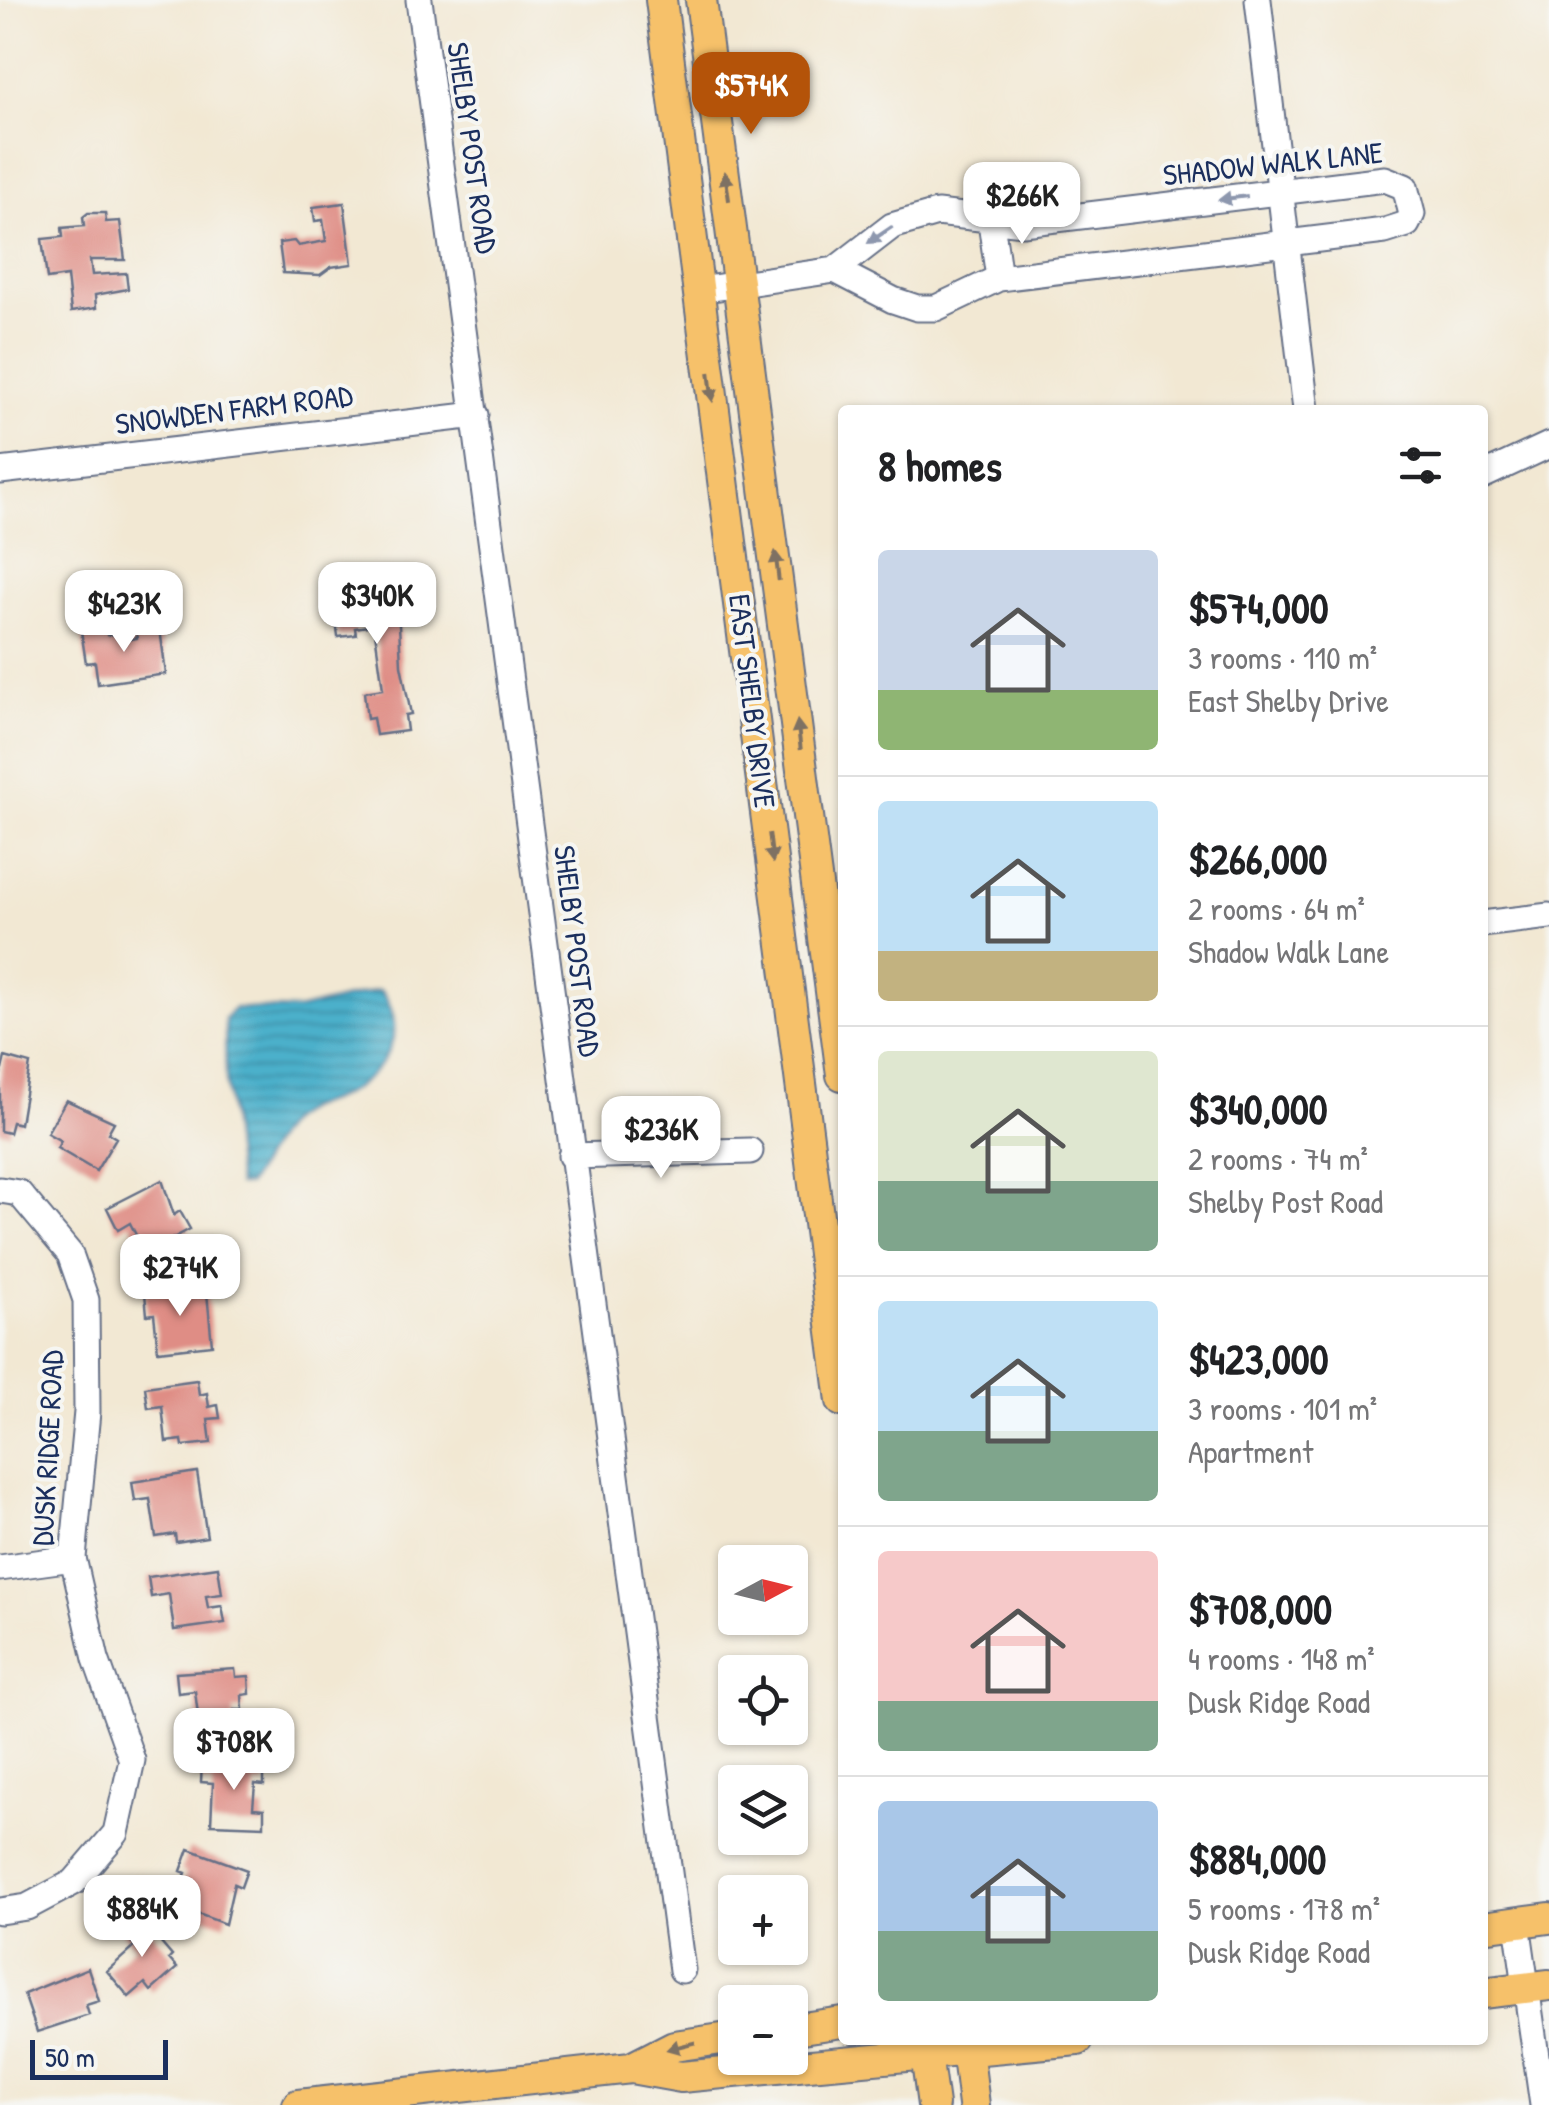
<!DOCTYPE html>
<html lang="en">
<head>
<meta charset="utf-8">
<style>
	body { margin:0; font-family:"Patrick Hand",sans-serif; background:#f6f6f6; color:#202124; height:100vh; display:flex; flex-direction:column; font-size:38px; white-space:nowrap }
	* { box-sizing:border-box; margin:0 }
	p { font-size:32px; color:#757577 }
	.icon { flex:none; width:55px; height:55px; fill:none; stroke:currentColor; stroke-width:2; stroke-linecap:round; stroke-linejoin:round }
	.map { position:relative; flex:1; overflow:hidden }
	.panel { position:absolute; left:838px; top:405px; width:650px; height:1640px; display:flex; flex-direction:column; background:#fff; border-radius:10px; box-shadow:0 2px 8px #0004 }
	.panel>* { flex:none }
	.needle { width:65px; rotate:83deg }
	.buttons { position:absolute; left:718px; top:1545px; display:grid; gap:20px }
	.buttons a { display:grid; place-items:center; width:90px; height:90px; border-radius:10px; background:#fff; box-shadow:0 2px 8px #0004; font-size:50px }
	.scale { position:absolute; left:30px; bottom:25px; width:138px; box-sizing:border-box; padding-left:10px; border:5px solid #1b2f5e; border-top:0; font-size:28px; line-height:35px; white-space:nowrap; color:#1b2f5e; -webkit-text-stroke:8px #f6f6f2; paint-order:stroke }
	.price { position:absolute; translate:-50% -85px; padding:0 22px; border-radius:20px; background:#fff; color:#222; font-size:32px; line-height:65px; filter:drop-shadow(0 2px 5px #0008) }
	.price::after { content:''; position:absolute; left:50%; top:60px; width:30px; height:22px; margin-left:-15px; background:inherit; clip-path:polygon(0 0,100% 0,50% 100%) }
	.price.current { background:#b45309; color:#fff }
	ul { padding:0; list-style:none }
	li { display:flex; align-items:center; gap:30px; height:250px; padding:0 40px }
	li+li { border-top:2px solid #e0e0e0 }
	li span { display:grid; place-items:center; flex:none; width:280px; height:200px; border-radius:10px; color:#555 }
	li>.icon { margin-inline-start:auto }
	span .icon { width:120px; height:120px; fill:#fffc; stroke-width:1 }
	li b { font-size:42px }
	h2 { display:flex; justify-content:space-between; align-items:center; height:120px; padding:0 40px; font-size:42px }
	.map>svg:first-child { display:block }
	.water { fill:url(#water-rules); stroke:#347094; stroke-width:2.5 }
	.building { fill:#df8d85 }
	.lines { fill:none; stroke-linecap:round; stroke-linejoin:round }
	.minor-casing { stroke:#667087; stroke-width:29 }
	.major-casing { stroke:#667087; stroke-width:34 }
	.minor { stroke:#fff; stroke-width:25 }
	.major { stroke:#f6c16b; stroke-width:30 }
	.oneway { fill:#7e7164 }
	.oneway2 { fill:#8d97ae }
	.labels { text-anchor:middle; stroke-width:8; stroke-linejoin:round; paint-order:stroke }
	.street-label { font-size:30px; fill:#1b2f5e; stroke:#f6f6f2 }
</style>
</head>
<body>
<div class="map">
<svg width="1549" height="2105" viewBox="0 0 1549 2105">
	<defs>
		<pattern id="water-rules" width="6" height="5" patternUnits="userSpaceOnUse" patternTransform="scale(2.5)"><rect width="6" height="5" fill="#4cb0cb"/><path d="M0 2.5h6" fill="none" stroke="#3e90a8"/></pattern>
	</defs>
	<rect width="100%" height="100%" fill="#f6f6f2"/>
	<filter id="ink" filterUnits="userSpaceOnUse"><feTurbulence type="fractalNoise" baseFrequency=".01" numOctaves="2"/><feDisplacementMap in="SourceGraphic" scale="20" xChannelSelector="R" yChannelSelector="G"/><feConvolveMatrix kernelMatrix="1 2 1 2 8 2 1 2 1" color-interpolation-filters="sRGB"/></filter>
	<filter id="wash" filterUnits="userSpaceOnUse"><feTurbulence type="fractalNoise" baseFrequency=".0048" numOctaves="4" result="noise"/><feDisplacementMap in="SourceGraphic" scale="40" xChannelSelector="R" yChannelSelector="G"/><feGaussianBlur stdDeviation="2.25" result="paint"/><feColorMatrix in="noise" values="0 0 0 0 0 0 0 0 0 0 0 0 0 0 0 0 0 1.4 0 .05"/><feComposite in="paint" operator="in"/></filter>
	<g filter="url(#wash)">
		<rect width="100%" height="100%" fill="#f2e8d3"/>
		<path class="water" d="M 380,990 C 413,1032 383,1074 341,1096 C 324,1104 305,1106 291,1119 C 274,1136 261,1164 248,1185 L 238,1185 L 226,1079 L 225,1018 L 235,1008 L 297,1010 Z"/>
		<g id="blocks">
			<path class="building" d="M 344,203 L 352,264 L 331,267 L 320,275 L 283,273 L 279,243 L 294,241 L 298,246 L 326,241 L 323,220 L 315,221 L 313,207 Z
				M 88,213 L 105,213 L 106,222 L 120,221 L 125,260 L 90,260 L 92,275 L 126,273 L 128,289 L 95,295 L 96,308 L 71,312 L 67,276 L 47,279 L 42,239 L 63,237 L 62,228 L 84,226 L 83,217 Z
				M 365,574 L 366,581 L 388,579 L 394,605 L 398,605 L 401,665 L 411,714 L 405,715 L 407,731 L 376,735 L 373,718 L 367,719 L 364,692 L 383,689 L 374,625 L 355,628 L 356,635 L 338,637 L 332,587 Z
				M 106,627 L 107,635 L 120,633 L 121,641 L 137,638 L 137,632 L 160,629 L 166,674 L 98,684 L 95,662 L 86,663 L 81,630 Z
				M 5,1057 L 30,1064 L 20,1124 L 12,1122 L 9,1133 L 0,1131 L 0,1078 Z
				M 66,1100 L 114,1122 L 108,1133 L 116,1138 L 96,1171 L 57,1148 L 61,1141 L 47,1133 Z
				M 162,1180 L 174,1215 L 180,1211 L 190,1229 L 145,1253 L 130,1223 L 118,1230 L 107,1208 Z
				M 192,1289 L 193,1294 L 207,1293 L 212,1345 L 158,1351 L 154,1314 L 147,1315 L 145,1293 Z
				M 197,1380 L 199,1395 L 207,1393 L 209,1407 L 218,1405 L 220,1418 L 208,1419 L 211,1443 L 183,1446 L 182,1440 L 166,1442 L 162,1406 L 148,1408 L 145,1387 Z
				M 197,1472 L 207,1537 L 176,1542 L 175,1534 L 156,1537 L 150,1499 L 135,1501 L 132,1482 Z
				M 218,1567 L 222,1594 L 206,1596 L 208,1608 L 222,1606 L 225,1623 L 174,1630 L 169,1594 L 151,1597 L 148,1577 Z
				M 235,1669 L 236,1677 L 249,1676 L 250,1694 L 242,1695 L 243,1710 L 234,1710 L 235,1728 L 200,1731 L 195,1691 L 178,1693 L 176,1673 Z
				M 202,1763 L 264,1766 L 264,1785 L 255,1784 L 253,1808 L 264,1809 L 264,1826 L 211,1824 L 213,1783 L 201,1782 Z
				M 189,1849 L 247,1870 L 241,1887 L 234,1884 L 225,1924 L 182,1908 L 188,1892 L 180,1889 L 186,1873 L 181,1871 Z
				M 137,1915 L 172,1956 L 169,1959 L 177,1968 L 151,1991 L 145,1983 L 129,1997 L 107,1971 L 135,1946 L 121,1930 Z
				M 88,1968 L 99,2001 L 86,2005 L 89,2015 L 37,2032 L 24,1994 Z"/>
		</g>
	</g>
	<g filter="url(#ink)">
		<use href="#blocks" fill-opacity="0" stroke="#667087" stroke-width="2.5"/>
		<g class="lines">
			<g class="minor-casing">
				<path id="minor" d="M 419,0 L 682,1970
					M 1258,0 L 1306,410
					M 991,222 L 999,278
					M 699,290 L 835,270 L 892,226 L 937,213 L 1023,223 L 1385,179 L 1405,187 L 1412,214 L 1407,224 L 1385,231 L 999,278 L 936,308 L 917,308 L 893,300 L 835,270
					M 0,471 L 476,415
					M 1482,476 L 1549,445
					M 1482,924 L 1549,916
					M 571,1156 L 750,1151
					M 0,1190 L 19,1193 L 70,1254 L 86,1300 L 87,1412 L 73,1558 L 96,1659 L 132,1760 L 116,1833 L 74,1882 L 27,1907 L 0,1911
					M 0,1568 L 73,1558
					M 1517,1923 L 1543,2105"/>
			</g>
			<g class="major-casing">
				<path id="major" d="M 661,0 L 842,1401
					M 701,0 L 842,1075
					M 1482,1927 L 1549,1918
					M 1482,1993 L 1549,1985
					M 790,2030 L 842,2022
					M 924,2040 L 933,2105
					M 966,2040 L 974,2105
					M 631,2068 L 674,2046 L 735,2037
					M 298,2105 L 631,2068 L 681,2077 L 1078,2040"/>
			</g>
			<use href="#minor" class="minor"/>
			<use href="#major" class="major"/>
		</g>
		<defs><path id="oneway-solid" d="M-6-.8H1V-3.2L6.5 0L1 3.2V.8H-6Z" transform="scale(2.5)"/></defs>
		<g class="oneway">
			<use href="#oneway-solid" transform="translate(727 186) rotate(-98)"/>
			<use href="#oneway-solid" transform="translate(711 387) rotate(83)"/>
			<use href="#oneway-solid" transform="translate(777 566) rotate(-97)"/>
			<use href="#oneway-solid" transform="translate(799 735) rotate(-97)"/>
			<use href="#oneway-solid" transform="translate(771 848) rotate(83)"/>
			<use href="#oneway-solid" transform="translate(681 2046) rotate(166)"/>
		</g>
		<g class="oneway2">
			<use href="#oneway-solid" transform="translate(1233 198) rotate(172)"/>
			<use href="#oneway-solid" transform="translate(880 235) rotate(146)"/>
		</g>
	</g>
	<g class="labels">
		<g class="street-label">
			<text transform="translate(472 148) rotate(82)" y="10">SHELBY POST ROAD</text>
			<text transform="translate(1273 164) rotate(-6)" y="10">SHADOW WALK LANE</text>
			<text transform="translate(234 410) rotate(-7)" y="10">SNOWDEN FARM ROAD</text>
			<text transform="translate(752 701) rotate(83)" y="10">EAST SHELBY DRIVE</text>
			<text transform="translate(577 951) rotate(83)" y="10">SHELBY POST ROAD</text>
			<text transform="translate(48 1448) rotate(-87)" y="10">DUSK RIDGE ROAD</text>
		</g>
	</g>
</svg>
<div class="buttons">
<a><svg class="needle" viewBox="-14 -14 28 28"><path d="M0-13l5 13h-10z" fill="#e53935"/><path d="M0 13l5-13h-10z" fill="#757577"/></svg></a>
<a><svg class="icon" aria-label="locate" viewBox="0 0 24 24"><circle cx="12" cy="12" r="6"/><path d="M12 2v4M12 18v4M2 12h4M18 12h4"/></svg></a>
<a><svg class="icon" aria-label="layers" viewBox="0 0 24 24"><path d="M12 4l9 5-9 5-9-5zM3 14l9 5 9-5"/></svg></a>
<a>+</a>
<a>−</a>
</div>
<div class="scale">50 m</div>
<b class="price current" style="left:751px;top:137px">$574K</b>
<b class="price" style="left:1022px;top:247px">$266K</b>
<b class="price" style="left:377px;top:647px">$340K</b>
<b class="price" style="left:124px;top:655px">$423K</b>
<b class="price" style="left:661px;top:1181px">$236K</b>
<b class="price" style="left:180px;top:1319px">$274K</b>
<b class="price" style="left:234px;top:1793px">$708K</b>
<b class="price" style="left:142px;top:1960px">$884K</b>
<section class="panel">
<h2>8 homes<svg class="icon" aria-label="filters" viewBox="0 0 24 24"><path d="M4 7h16M4 17h16"/><circle cx="9" cy="7" r="2"/><circle cx="15" cy="17" r="2"/></svg></h2>
<ul>
<li><span style="background:linear-gradient(#c9d6e8 70%,#8fb573 0)"><svg class="icon" aria-label="home" viewBox="0 0 24 24"><path d="M3 11l9-7 9 7M6 9v11h12V9"/></svg></span><div><b>$574,000</b><p>3 rooms · 110 m²</p><p>East Shelby Drive</p></div></li>
<li><span style="background:linear-gradient(#bfe0f5 75%,#c2b280 0)"><svg class="icon" aria-label="home" viewBox="0 0 24 24"><path d="M3 11l9-7 9 7M6 9v11h12V9"/></svg></span><div><b>$266,000</b><p>2 rooms · 64 m²</p><p>Shadow Walk Lane</p></div></li>
<li><span style="background:linear-gradient(#dfe7d0 65%,#7fa58c 0)"><svg class="icon" aria-label="home" viewBox="0 0 24 24"><path d="M3 11l9-7 9 7M6 9v11h12V9"/></svg></span><div><b>$340,000</b><p>2 rooms · 74 m²</p><p>Shelby Post Road</p></div></li>
<li><span style="background:linear-gradient(#bfe0f5 65%,#7fa58c 0)"><svg class="icon" aria-label="home" viewBox="0 0 24 24"><path d="M3 11l9-7 9 7M6 9v11h12V9"/></svg></span><div><b>$423,000</b><p>3 rooms · 101 m²</p><p>Apartment</p></div></li>
<li><span style="background:linear-gradient(#f6c9c9 75%,#7fa58c 0)"><svg class="icon" aria-label="home" viewBox="0 0 24 24"><path d="M3 11l9-7 9 7M6 9v11h12V9"/></svg></span><div><b>$708,000</b><p>4 rooms · 148 m²</p><p>Dusk Ridge Road</p></div></li>
<li><span style="background:linear-gradient(#a9c7e8 65%,#7fa58c 0)"><svg class="icon" aria-label="home" viewBox="0 0 24 24"><path d="M3 11l9-7 9 7M6 9v11h12V9"/></svg></span><div><b>$884,000</b><p>5 rooms · 178 m²</p><p>Dusk Ridge Road</p></div></li>
</ul>
</section>
</div>
</body>
</html>
